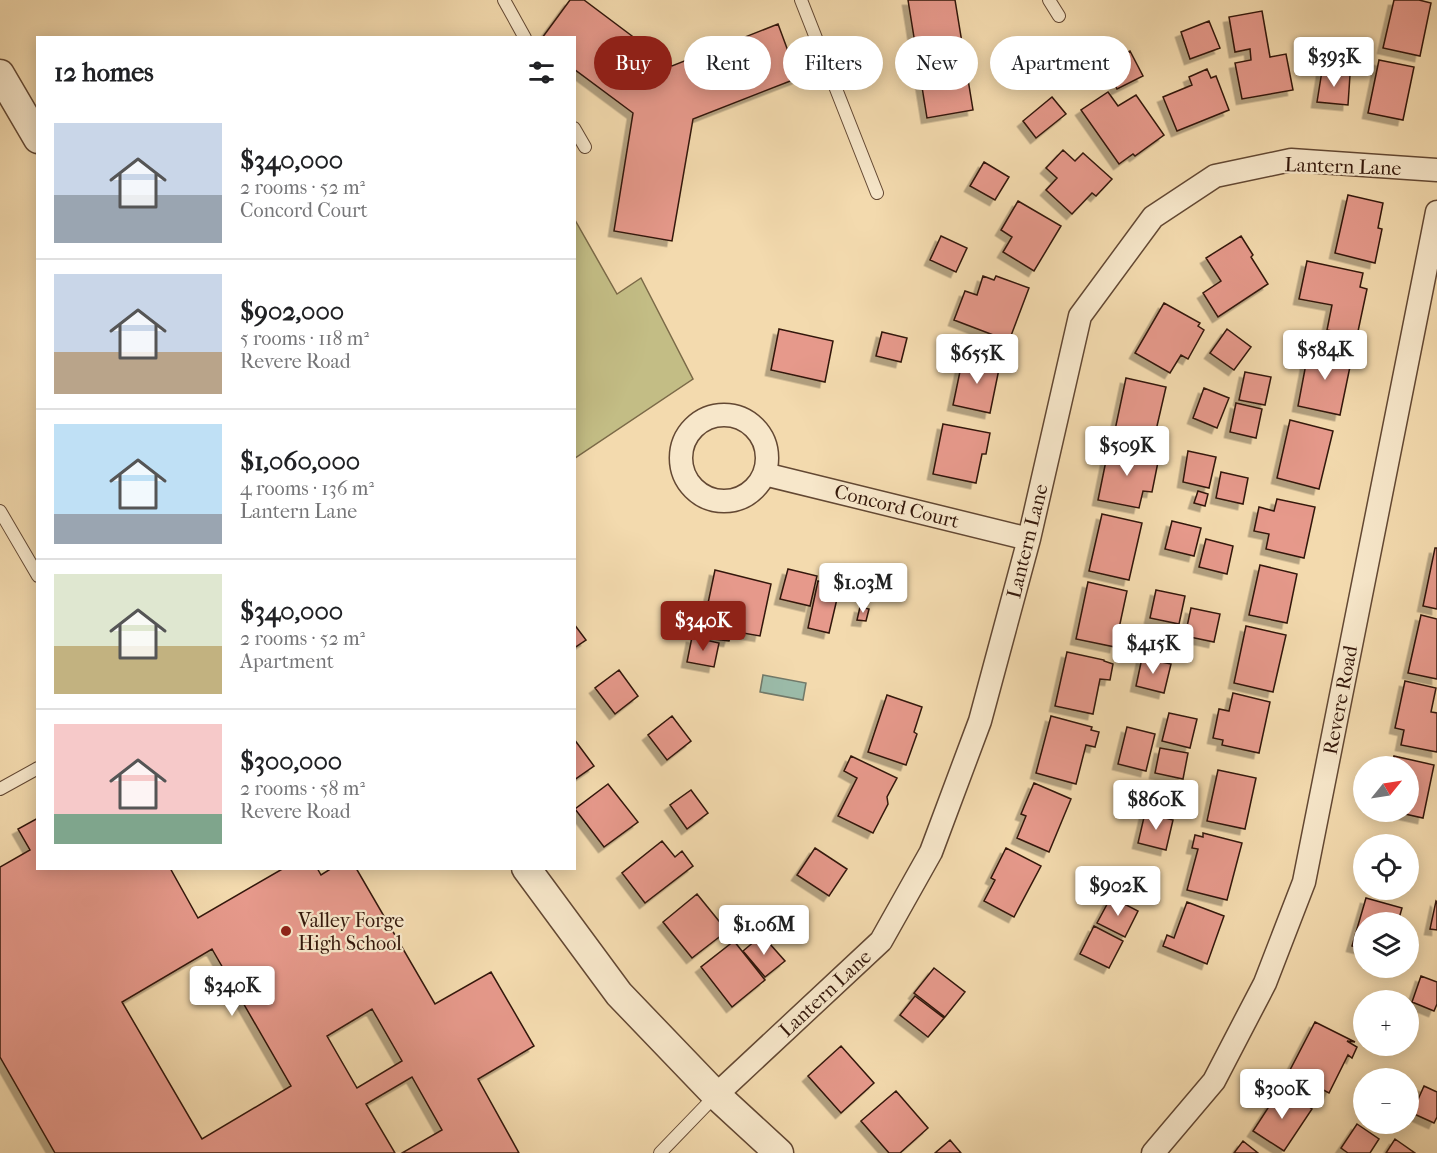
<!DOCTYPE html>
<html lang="en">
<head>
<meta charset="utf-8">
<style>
	body { margin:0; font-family:"IM FELL French Canon",serif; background:#f6f6f6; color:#202124; height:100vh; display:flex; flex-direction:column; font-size:22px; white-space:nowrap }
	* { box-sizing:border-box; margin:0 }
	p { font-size:20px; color:#757577 }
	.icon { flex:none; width:33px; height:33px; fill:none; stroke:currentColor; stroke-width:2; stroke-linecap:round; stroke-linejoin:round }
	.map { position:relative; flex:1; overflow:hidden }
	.sheet { position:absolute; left:36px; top:36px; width:540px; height:834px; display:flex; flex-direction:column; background:#fff; border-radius:0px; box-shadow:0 3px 15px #0003 }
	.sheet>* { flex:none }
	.top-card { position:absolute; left:594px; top:36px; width:570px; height:54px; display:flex; gap:12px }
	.needle { width:39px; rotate:60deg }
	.controls { position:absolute; left:1353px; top:756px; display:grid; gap:12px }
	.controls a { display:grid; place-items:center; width:66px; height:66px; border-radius:50%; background:#fff; box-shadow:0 3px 15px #0003; font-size:30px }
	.price { position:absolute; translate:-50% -51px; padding:0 14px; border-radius:6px; background:#fff; color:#222; font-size:20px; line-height:39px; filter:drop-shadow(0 2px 3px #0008) }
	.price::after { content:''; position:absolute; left:50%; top:36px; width:18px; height:14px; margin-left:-9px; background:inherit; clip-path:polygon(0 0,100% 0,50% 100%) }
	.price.active { background:#8f2418; color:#fff }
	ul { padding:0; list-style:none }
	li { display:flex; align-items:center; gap:18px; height:150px; padding:0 18px }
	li+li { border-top:2px solid #e0e0e0 }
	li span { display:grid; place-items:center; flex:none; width:168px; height:120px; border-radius:0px; color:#555 }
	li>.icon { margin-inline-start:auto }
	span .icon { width:72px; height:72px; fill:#fffc; stroke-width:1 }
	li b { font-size:26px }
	h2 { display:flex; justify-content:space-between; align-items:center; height:72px; padding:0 18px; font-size:26px }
	.chip { padding:0 21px; border-radius:27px; background:#fff; box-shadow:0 3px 15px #0003; font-size:21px; line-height:54px }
	.chip.active { background:#8f2418; color:#fff }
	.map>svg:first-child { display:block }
	.green { fill:#c3bd85; stroke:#7b6a48; stroke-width:1.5 }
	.water { fill:#9bbba9; stroke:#717969; stroke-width:1.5 }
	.building { fill:#e6998b; stroke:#33170a; stroke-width:1.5; fill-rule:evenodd; filter:url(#shadow) }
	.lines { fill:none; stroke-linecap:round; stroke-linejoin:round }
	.service-casing { stroke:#634833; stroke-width:14 }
	.minor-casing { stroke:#634833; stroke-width:25 }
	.tertiary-casing { stroke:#634833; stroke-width:31 }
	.service { stroke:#f7e7ca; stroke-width:12 }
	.minor { stroke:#f7e7ca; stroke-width:22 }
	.tertiary { stroke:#f7e7ca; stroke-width:28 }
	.poi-dot { fill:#8f2418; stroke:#f7e7ca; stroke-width:2 }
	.labels { text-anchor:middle; stroke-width:4.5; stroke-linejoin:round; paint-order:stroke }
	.street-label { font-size:20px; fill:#33170a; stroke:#f7e7ca }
	.poi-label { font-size:20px; fill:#33170a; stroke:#f7e7ca; text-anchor:start }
</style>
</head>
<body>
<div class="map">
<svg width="1437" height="1153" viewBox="0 0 1437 1153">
	<defs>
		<filter id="shadow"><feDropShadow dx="-5.5" dy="5.5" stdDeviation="0" flood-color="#0004"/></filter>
	</defs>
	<rect width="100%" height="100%" fill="#f3daae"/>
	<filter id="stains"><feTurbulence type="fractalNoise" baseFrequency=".00333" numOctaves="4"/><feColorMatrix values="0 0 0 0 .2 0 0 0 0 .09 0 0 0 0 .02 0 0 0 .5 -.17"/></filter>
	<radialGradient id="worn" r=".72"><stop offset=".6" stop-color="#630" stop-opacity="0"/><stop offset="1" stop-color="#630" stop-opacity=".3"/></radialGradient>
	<path class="green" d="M 575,220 L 617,294 L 641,278 L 693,379 L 575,458 Z"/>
	<path class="water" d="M 763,675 L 806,683 L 803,700 L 760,692 Z"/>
	<path class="building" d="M 570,0 L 584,0 L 672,66 L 778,24 L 798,78 L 693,119 L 672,241 L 614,231 L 633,113 L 574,69 L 574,38 L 542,38 Z
		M 908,0 L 955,0 L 973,110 L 927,118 Z
		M 1394,0 L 1419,0 L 1431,3 L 1420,56 L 1383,48 Z
		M 1262,11 L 1270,57 L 1286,54 L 1293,90 L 1242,99 L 1235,63 L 1251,60 L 1250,49 L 1235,52 L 1229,17 Z
		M 1209,21 L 1220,48 L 1190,59 L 1181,32 Z
		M 1130,51 L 1143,76 L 1117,89 L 1105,64 Z
		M 1379,60 L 1414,67 L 1403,120 L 1368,113 Z
		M 1207,69 L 1211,78 L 1216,76 L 1229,110 L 1177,131 L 1163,97 L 1192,85 L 1189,77 Z
		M 1322,71 L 1350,75 L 1348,105 L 1317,102 Z
		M 1108,92 L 1118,106 L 1136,95 L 1164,135 L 1135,156 L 1133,154 L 1119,164 L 1081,110 Z
		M 1052,97 L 1066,114 L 1036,138 L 1023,121 Z
		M 1063,150 L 1075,161 L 1083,153 L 1112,179 L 1096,196 L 1092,193 L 1072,214 L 1046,190 L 1057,178 L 1046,168 Z
		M 984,162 L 1009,177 L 995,200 L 970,186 Z
		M 1348,195 L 1383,203 L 1378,228 L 1382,229 L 1375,263 L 1335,253 Z
		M 1018,201 L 1061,226 L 1034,271 L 1003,252 L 1012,237 L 1001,230 Z
		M 941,236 L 967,248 L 956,272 L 930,260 Z
		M 1241,236 L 1253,255 L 1251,257 L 1268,284 L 1218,317 L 1203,293 L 1221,281 L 1206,258 Z
		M 1307,261 L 1363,273 L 1360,287 L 1367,289 L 1357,336 L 1327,330 L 1332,305 L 1299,299 Z
		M 983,276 L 994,280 L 996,276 L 1029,288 L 1009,341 L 954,320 L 965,291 L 977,295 Z
		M 1164,303 L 1200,323 L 1198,326 L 1204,330 L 1188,359 L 1181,355 L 1170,373 L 1135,353 Z
		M 779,329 L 833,341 L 825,382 L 771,370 Z
		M 1227,329 L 1251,347 L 1234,370 L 1210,353 Z
		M 882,332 L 907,338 L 901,362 L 876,356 Z
		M 1309,348 L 1352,357 L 1340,415 L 1298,406 Z
		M 963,357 L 1000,364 L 990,413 L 953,405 Z
		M 1245,372 L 1271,377 L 1265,405 L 1239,400 Z
		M 1126,378 L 1166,387 L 1154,439 L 1115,430 Z
		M 1204,388 L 1229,398 L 1217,428 L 1193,418 Z
		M 1236,403 L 1262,409 L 1256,438 L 1230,432 Z
		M 1290,420 L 1333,431 L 1319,489 L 1277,478 Z
		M 943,424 L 990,433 L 986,454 L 982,454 L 976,483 L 933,474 Z
		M 1109,446 L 1159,457 L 1152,492 L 1143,491 L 1139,508 L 1098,500 Z
		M 1188,451 L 1216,457 L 1209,488 L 1183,482 Z
		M 1221,472 L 1248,478 L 1243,504 L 1216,498 Z
		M 1198,491 L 1208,494 L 1205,506 L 1194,503 Z
		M 1277,499 L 1315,507 L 1304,558 L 1266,549 L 1269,534 L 1254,531 L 1259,507 L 1274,511 Z
		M 1102,514 L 1142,523 L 1129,580 L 1089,571 Z
		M 1172,521 L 1201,528 L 1194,556 L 1165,549 Z
		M 1206,539 L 1233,546 L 1227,574 L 1199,567 Z
		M 1435,548 L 1437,548 L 1437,609 L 1423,606 Z
		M 1260,565 L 1297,574 L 1287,623 L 1249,615 Z
		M 788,569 L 817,576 L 810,606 L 780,599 Z
		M 715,570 L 771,584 L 760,636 L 732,631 L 729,641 L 714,639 L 717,627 L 714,626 L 717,610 L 707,608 Z
		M 818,581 L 840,586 L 829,633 L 808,628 Z
		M 1088,582 L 1127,591 L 1115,647 L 1076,639 Z
		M 1156,590 L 1185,596 L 1179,624 L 1150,618 Z
		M 860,607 L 869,609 L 866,621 L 857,620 Z
		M 1191,608 L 1220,614 L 1214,642 L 1185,636 Z
		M 1421,615 L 1437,619 L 1437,679 L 1408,673 Z
		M 574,624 L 586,640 L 574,648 Z
		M 1246,626 L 1286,635 L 1273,692 L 1234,683 Z
		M 692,637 L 719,643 L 714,667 L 687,662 Z
		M 1067,652 L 1104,660 L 1104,661 L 1113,664 L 1110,680 L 1100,679 L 1093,714 L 1055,706 Z
		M 1142,658 L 1171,664 L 1164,693 L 1136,686 Z
		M 619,670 L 638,696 L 615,714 L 595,688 Z
		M 1405,681 L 1436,688 L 1431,712 L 1437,713 L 1437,752 L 1401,745 L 1404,730 L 1395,728 Z
		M 1233,693 L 1270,702 L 1259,753 L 1222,745 L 1223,740 L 1213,738 L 1219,709 L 1229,711 Z
		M 887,695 L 922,707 L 914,732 L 917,734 L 906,765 L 868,752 Z
		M 1169,713 L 1197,719 L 1190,748 L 1162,741 Z
		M 672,716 L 691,741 L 667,760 L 648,735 Z
		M 1051,716 L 1092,727 L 1091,730 L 1099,732 L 1095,747 L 1086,745 L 1076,784 L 1036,773 Z
		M 1127,727 L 1155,734 L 1146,771 L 1118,764 Z
		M 574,739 L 594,766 L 574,780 Z
		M 1160,748 L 1188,753 L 1183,779 L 1155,773 Z
		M 851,756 L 897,778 L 887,797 L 888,804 L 873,833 L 838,816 L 857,778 L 844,771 Z
		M 1394,756 L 1434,765 L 1423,818 L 1396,812 L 1408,812 L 1408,766 L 1392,766 Z
		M 1218,770 L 1256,778 L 1245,829 L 1207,821 Z
		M 1034,783 L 1071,799 L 1049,852 L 1017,838 L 1026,816 L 1021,814 Z
		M 608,784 L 638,822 L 604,847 L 575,809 Z
		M 691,790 L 708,813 L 687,829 L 670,805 Z
		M 1145,813 L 1173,820 L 1166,850 L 1138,843 Z
		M 38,818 L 38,868 L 170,868 L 198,918 L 284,868 L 317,868 L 321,875 L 332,868 L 356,868 L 435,1004 L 491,972 L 534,1046 L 478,1079 L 519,1153 L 402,1153 L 442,1130 L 412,1077 L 366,1104 L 395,1153 L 55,1153 L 0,1057 L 0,867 L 30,850 L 18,829 ZM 212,949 L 291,1086 L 202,1139 L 122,1002 ZM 372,1009 L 402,1061 L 357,1088 L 327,1036 Z
		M 1203,833 L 1242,843 L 1227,900 L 1187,890 L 1198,849 L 1192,848 L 1195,835 L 1203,837 Z
		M 662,841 L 675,857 L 682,851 L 693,866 L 645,903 L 622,873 Z
		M 815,848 L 847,869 L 829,896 L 797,875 Z
		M 1006,848 L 1041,866 L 1014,917 L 984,901 L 995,880 L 991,878 Z
		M 697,894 L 727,931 L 692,958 L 663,922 Z
		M 1111,897 L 1138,911 L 1125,937 L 1097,923 Z
		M 1366,898 L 1402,908 L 1398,922 L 1364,922 L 1364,949 L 1352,946 Z
		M 1436,901 L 1437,902 L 1437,930 L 1430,929 Z
		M 1187,902 L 1224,916 L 1207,964 L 1163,946 L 1167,935 L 1174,938 Z
		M 1094,926 L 1123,941 L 1109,968 L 1080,954 Z
		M 762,935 L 785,961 L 765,977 L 743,951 Z
		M 734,941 L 765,980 L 732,1007 L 701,967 Z
		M 934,968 L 965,992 L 945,1017 L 914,993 Z
		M 1421,976 L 1437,982 L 1437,1004 L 1434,1011 L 1412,1002 Z
		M 915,996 L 944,1018 L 928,1037 L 900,1015 Z
		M 1315,1022 L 1355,1042 L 1347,1041 L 1357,1047 L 1352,1058 L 1348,1055 L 1329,1093 L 1289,1072 Z
		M 841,1046 L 874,1083 L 841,1113 L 808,1076 Z
		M 1424,1086 L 1437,1092 L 1437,1117 L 1434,1123 L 1412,1113 Z
		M 1281,1088 L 1312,1109 L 1284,1151 L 1253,1131 Z
		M 896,1091 L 928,1128 L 900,1153 L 889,1153 L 861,1121 Z
		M 1357,1124 L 1379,1139 L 1370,1153 L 1348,1153 L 1341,1148 Z
		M 1395,1139 L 1415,1153 L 1386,1153 Z
		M 950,1140 L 961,1153 L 935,1153 Z
		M 1243,1141 L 1258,1153 L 1234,1153 Z"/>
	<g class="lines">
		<g class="service-casing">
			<path id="service" d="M 504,0 L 525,38
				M 801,0 L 877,193
				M 1049,0 L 1059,16
				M 574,128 L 585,147
				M 0,511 L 38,576
				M 0,789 L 38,768
				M 660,1153 L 716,1095"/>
		</g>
		<g class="minor-casing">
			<path id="minor" d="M681 458a43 43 0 1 1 86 0a43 43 0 1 1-86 0Z
				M 764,474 L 1029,539
				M 716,1095 L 881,941 L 931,852 L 980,721 L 1029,539 L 1080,316 L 1153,217 L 1215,176 L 1291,160 L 1437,170
				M 1153,1153 L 1214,1081 L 1265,983 L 1304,882 L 1437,212"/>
		</g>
		<g class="tertiary-casing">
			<path id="tertiary" d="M 0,74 L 38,139
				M 526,868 L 619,994 L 716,1095 L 779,1153"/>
		</g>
		<use href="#service" class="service"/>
		<use href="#minor" class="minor"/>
		<use href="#tertiary" class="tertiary"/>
	</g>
	<circle class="poi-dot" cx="286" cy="931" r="6"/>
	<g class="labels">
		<g class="street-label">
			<text transform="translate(1343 166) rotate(2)" y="7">Lantern Lane</text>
			<text transform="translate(897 506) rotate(14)" y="7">Concord Court</text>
			<text transform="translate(1027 541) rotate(-76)" y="7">Lantern Lane</text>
			<text transform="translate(1340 700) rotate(-79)" y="7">Revere Road</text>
			<text transform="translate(825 993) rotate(-43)" y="7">Lantern Lane</text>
		</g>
		<g class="poi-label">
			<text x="298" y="927">Valley Forge<tspan x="298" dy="23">High School</tspan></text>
		</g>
	</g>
	<rect width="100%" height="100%" filter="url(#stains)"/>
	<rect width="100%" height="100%" fill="url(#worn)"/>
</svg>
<div class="controls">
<a><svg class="needle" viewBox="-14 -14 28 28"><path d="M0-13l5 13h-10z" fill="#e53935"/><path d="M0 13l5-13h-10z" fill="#757577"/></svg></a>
<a><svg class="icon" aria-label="locate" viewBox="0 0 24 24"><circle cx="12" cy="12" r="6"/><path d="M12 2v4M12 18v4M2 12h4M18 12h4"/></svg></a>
<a><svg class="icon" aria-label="layers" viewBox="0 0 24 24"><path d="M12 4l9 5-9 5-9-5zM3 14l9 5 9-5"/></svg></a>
<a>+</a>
<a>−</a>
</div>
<b class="price" style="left:1334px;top:88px">$393K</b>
<b class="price" style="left:1325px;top:381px">$584K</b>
<b class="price" style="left:977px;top:385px">$655K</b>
<b class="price" style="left:1127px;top:477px">$509K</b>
<b class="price" style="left:863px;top:614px">$1.03M</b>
<b class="price active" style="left:703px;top:652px">$340K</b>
<b class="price" style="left:1153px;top:675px">$415K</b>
<b class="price" style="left:1156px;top:831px">$860K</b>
<b class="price" style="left:1118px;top:917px">$902K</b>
<b class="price" style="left:764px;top:956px">$1.06M</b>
<b class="price" style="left:232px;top:1017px">$340K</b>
<b class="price" style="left:1282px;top:1120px">$300K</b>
<div class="top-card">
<a class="chip active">Buy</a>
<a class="chip">Rent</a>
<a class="chip">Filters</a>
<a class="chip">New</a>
<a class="chip">Apartment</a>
</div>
<section class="sheet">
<h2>12 homes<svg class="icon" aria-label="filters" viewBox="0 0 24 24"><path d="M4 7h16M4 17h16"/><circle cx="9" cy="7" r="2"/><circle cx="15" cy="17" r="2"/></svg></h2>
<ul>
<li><span style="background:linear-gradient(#c9d6e8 60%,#9aa5b1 0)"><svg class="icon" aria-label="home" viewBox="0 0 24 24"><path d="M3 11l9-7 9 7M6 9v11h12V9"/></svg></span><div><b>$340,000</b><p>2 rooms · 52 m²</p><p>Concord Court</p></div></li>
<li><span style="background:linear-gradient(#c9d6e8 65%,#b9a48a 0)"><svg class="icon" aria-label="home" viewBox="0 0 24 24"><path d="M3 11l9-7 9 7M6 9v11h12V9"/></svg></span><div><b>$902,000</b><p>5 rooms · 118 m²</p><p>Revere Road</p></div></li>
<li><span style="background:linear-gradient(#bfe0f5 75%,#9aa5b1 0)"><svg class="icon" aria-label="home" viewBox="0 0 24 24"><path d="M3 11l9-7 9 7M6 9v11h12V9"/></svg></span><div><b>$1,060,000</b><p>4 rooms · 136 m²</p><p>Lantern Lane</p></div></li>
<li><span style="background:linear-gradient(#dfe7d0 60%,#c2b280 0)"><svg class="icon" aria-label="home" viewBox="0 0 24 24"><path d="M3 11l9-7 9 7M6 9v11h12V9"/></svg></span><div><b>$340,000</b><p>2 rooms · 52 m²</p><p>Apartment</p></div></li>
<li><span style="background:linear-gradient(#f6c9c9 75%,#7fa58c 0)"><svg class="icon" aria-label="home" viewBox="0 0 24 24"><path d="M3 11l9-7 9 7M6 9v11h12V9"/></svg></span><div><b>$300,000</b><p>2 rooms · 58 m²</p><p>Revere Road</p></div></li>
</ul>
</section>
</div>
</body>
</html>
